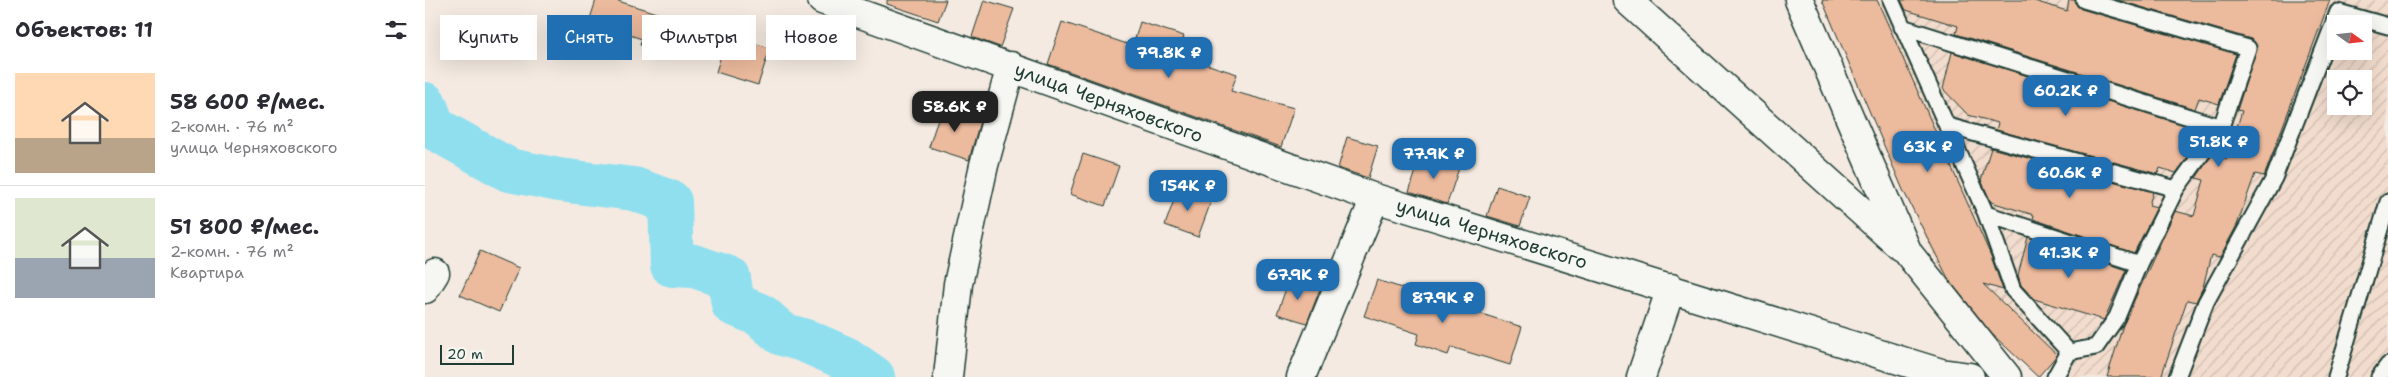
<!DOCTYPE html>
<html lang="ru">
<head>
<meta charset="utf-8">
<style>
	body { margin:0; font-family:"Shantell Sans",sans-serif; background:#f7f7f7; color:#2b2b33; height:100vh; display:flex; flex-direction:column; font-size:19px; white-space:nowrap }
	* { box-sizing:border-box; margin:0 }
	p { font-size:16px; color:#7c7c81 }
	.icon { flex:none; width:28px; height:28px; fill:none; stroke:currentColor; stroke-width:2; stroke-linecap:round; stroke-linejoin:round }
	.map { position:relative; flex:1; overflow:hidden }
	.panel { display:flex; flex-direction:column; background:#fff; width:425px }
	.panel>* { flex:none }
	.top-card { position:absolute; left:15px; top:15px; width:475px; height:45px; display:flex; gap:10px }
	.needle { width:32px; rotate:105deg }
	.controls { position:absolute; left:1902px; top:15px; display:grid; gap:10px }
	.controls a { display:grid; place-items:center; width:45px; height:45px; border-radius:0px; background:#fff; box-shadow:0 5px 20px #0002; font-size:25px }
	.scale { position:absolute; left:15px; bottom:12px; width:74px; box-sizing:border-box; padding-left:5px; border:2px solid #1f3d34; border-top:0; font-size:14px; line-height:18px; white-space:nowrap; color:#1f3d34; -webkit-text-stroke:4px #f6f6f2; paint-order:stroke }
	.price { position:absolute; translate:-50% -42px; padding:0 11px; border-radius:10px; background:#1f6fb2; color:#fff; font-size:16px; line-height:32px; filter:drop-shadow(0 1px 2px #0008) }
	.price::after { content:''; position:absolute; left:50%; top:30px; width:15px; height:11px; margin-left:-8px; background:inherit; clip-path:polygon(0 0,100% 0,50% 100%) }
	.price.selected { background:#222; color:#fff }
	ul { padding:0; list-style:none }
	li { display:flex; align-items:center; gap:15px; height:125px; padding:0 15px }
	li+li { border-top:1px solid #e1e1e2 }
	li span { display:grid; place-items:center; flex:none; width:140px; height:100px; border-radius:0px; color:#555 }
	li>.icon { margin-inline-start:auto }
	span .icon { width:60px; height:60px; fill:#fffc; stroke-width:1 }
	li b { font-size:21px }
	h2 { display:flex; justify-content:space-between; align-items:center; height:60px; padding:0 15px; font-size:21px }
	.pill { padding:0 18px; border-radius:0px; background:#fff; box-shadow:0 5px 20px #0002; font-size:18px; line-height:45px }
	.pill.selected { background:#1f6fb2; color:#fff }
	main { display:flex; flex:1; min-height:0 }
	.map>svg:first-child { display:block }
	.industrial { fill:url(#industrial-furrows); fill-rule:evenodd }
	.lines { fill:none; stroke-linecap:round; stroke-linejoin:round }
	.river { stroke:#90dfef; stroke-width:44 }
	.building { fill:#ecba9d; stroke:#1f3d34 }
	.service-casing { stroke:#1f3d34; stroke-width:19 }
	.minor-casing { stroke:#1f3d34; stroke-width:31 }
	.service { stroke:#f6f6f2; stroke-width:15 }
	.minor { stroke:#f6f6f2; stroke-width:28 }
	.labels { text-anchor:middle; stroke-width:4; stroke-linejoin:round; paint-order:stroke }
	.street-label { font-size:19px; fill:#1f3d34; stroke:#f6f6f2 }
</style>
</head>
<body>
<main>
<section class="panel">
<h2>Объектов: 11<svg class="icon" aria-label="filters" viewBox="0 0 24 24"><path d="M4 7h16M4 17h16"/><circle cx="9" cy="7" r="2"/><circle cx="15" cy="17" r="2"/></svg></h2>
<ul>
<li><span style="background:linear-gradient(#ffd9b3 65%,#b9a48a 0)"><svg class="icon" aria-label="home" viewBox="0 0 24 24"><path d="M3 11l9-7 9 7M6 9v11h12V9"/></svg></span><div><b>58 600 ₽/мес.</b><p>2-комн. · 76 m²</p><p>улица Черняховского</p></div></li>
<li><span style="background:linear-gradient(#dfe7d0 60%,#9aa5b1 0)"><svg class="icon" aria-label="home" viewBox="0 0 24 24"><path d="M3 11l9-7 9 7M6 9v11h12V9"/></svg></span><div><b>51 800 ₽/мес.</b><p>2-комн. · 76 m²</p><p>Квартира</p></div></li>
</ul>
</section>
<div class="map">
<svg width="1963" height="377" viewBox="0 0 1963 377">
	<defs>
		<pattern id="industrial-furrows" width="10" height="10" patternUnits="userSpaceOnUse" patternTransform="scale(1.25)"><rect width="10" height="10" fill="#f2dccd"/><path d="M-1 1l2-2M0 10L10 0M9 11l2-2" fill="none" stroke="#cfbeb1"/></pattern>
	</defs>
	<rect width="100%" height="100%" fill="#f4eae1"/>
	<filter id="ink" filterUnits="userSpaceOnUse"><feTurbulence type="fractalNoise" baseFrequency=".02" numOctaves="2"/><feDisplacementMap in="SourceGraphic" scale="10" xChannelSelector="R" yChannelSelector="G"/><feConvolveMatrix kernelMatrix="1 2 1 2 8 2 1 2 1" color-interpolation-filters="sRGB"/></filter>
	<g filter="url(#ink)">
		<path class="industrial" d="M 1399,0 L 1963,0 L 1963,377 L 1635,377 L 1531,308 ZM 1911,24 L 1939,24 L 1939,51 L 1911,51 ZM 1911,79 L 1939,79 L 1939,106 L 1911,106 Z"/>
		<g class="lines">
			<path class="river" d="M 0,104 L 9,128 L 84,170 L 134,180 L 209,189 L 245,202 L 247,265 L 269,266 L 304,278 L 308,304 L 335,315 L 357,334 L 381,341 L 422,359 L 448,377"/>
		</g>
		<path class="building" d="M 171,0 L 190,0 L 260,22 L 249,56 L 215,45 L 217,39 L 164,22 Z
			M 462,0 L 521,0 L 513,21 L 462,4 Z
			M 559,0 L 589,9 L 575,47 L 547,37 Z
			M 1397,0 L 1452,0 L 1566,256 L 1578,290 L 1558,284 L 1632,355 L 1613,377 L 1567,334 L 1524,280 L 1478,190 Z
			M 1476,0 L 1606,0 L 1642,11 L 1644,0 L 1650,0 L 1652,6 L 1656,9 L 1811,54 L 1794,104 L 1774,98 L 1770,109 L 1531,34 L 1533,26 L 1481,10 Z
			M 1692,0 L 1905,0 L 1840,174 L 1839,176 L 1830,174 L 1812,225 L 1795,257 L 1786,255 L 1778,287 L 1771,302 L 1762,300 L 1736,377 L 1682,377 L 1698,325 L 1750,211 L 1769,216 L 1779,180 L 1771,178 L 1787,155 L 1802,159 L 1817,111 L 1812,110 L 1832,47 L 1826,39 Z
			M 637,22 L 708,46 L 715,22 L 759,36 L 752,55 L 812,74 L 806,91 L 869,108 L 856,147 L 623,64 Z
			M 302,35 L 345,48 L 333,85 L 291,72 Z
			M 1527,52 L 1765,127 L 1759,148 L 1768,150 L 1751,173 L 1735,168 L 1733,174 L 1571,130 L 1573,123 L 1543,115 L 1518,89 Z
			M 517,106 L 556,118 L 544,160 L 504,147 Z
			M 922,137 L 953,146 L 943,178 L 913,168 Z
			M 1566,148 L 1728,192 L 1724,205 L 1732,207 L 1709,253 L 1608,219 L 1609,215 L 1566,202 L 1556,180 Z
			M 658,154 L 694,166 L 680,206 L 645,194 Z
			M 996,156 L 1034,168 L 1022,204 L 984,192 Z
			M 754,186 L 787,199 L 773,237 L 740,225 Z
			M 1072,186 L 1105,197 L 1095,226 L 1062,216 Z
			M 1603,237 L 1701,270 L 1679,320 L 1609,299 L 1596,285 L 1593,275 Z
			M 55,251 L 94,268 L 74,312 L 35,295 Z
			M 864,280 L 895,289 L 882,323 L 852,314 Z
			M 952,280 L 1097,327 L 1085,365 L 1026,347 L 1023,355 L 991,344 L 994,334 L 939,316 Z"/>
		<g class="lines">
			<g class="service-casing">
				<path id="service" d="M 1466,0 L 1561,214 L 1588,290 L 1644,352 L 1630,377
					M 1477,27 L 1796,127
					M 1523,126 L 1751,189
					M 1561,214 L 1714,264
					M 1644,352 L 1671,347 L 1692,317 L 1714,264 L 1751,189 L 1796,127 L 1823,48 L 1659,0
					M 1752,377 L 1781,302 L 1849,178 L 1913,12 L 1963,26
					M 1911,377 L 1963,202
					M 1954,377 L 1963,365"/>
			</g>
			<g class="minor-casing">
				<path id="minor" d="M 397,0 L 950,198 L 1516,373 L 1545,377
					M 1202,0 L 1476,247
					M 1374,0 L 1483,253 L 1582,377
					M 0,289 L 10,273
					M 523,377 L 533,284 L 559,165 L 586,66
					M 876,377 L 950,198
					M 1216,377 L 1246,288"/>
			</g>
			<use href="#service" class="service"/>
			<use href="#minor" class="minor"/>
		</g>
	</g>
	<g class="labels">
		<g class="street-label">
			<text transform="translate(684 102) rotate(20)" y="7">улица Черняховского</text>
			<text transform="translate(1067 233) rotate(17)" y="7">улица Черняховского</text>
		</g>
	</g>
</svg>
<div class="controls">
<a><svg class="needle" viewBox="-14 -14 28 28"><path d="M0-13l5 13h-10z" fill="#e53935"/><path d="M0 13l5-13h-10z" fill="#7c7c81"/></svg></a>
<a><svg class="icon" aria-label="locate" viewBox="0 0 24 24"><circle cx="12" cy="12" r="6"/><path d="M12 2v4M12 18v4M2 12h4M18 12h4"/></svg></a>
</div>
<div class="scale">20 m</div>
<b class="price" style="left:744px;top:79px">79.8K ₽</b>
<b class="price" style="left:1641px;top:117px">60.2K ₽</b>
<b class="price selected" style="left:530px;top:133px">58.6K ₽</b>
<b class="price" style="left:1794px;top:168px">51.8K ₽</b>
<b class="price" style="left:1503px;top:173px">63K ₽</b>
<b class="price" style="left:1009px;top:180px">77.9K ₽</b>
<b class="price" style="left:1645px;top:199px">60.6K ₽</b>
<b class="price" style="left:763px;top:212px">154K ₽</b>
<b class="price" style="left:1644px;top:279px">41.3K ₽</b>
<b class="price" style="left:873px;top:301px">67.9K ₽</b>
<b class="price" style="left:1018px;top:324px">87.9K ₽</b>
<div class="top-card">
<a class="pill">Купить</a>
<a class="pill selected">Снять</a>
<a class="pill">Фильтры</a>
<a class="pill">Новое</a>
</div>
</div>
</main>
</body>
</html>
